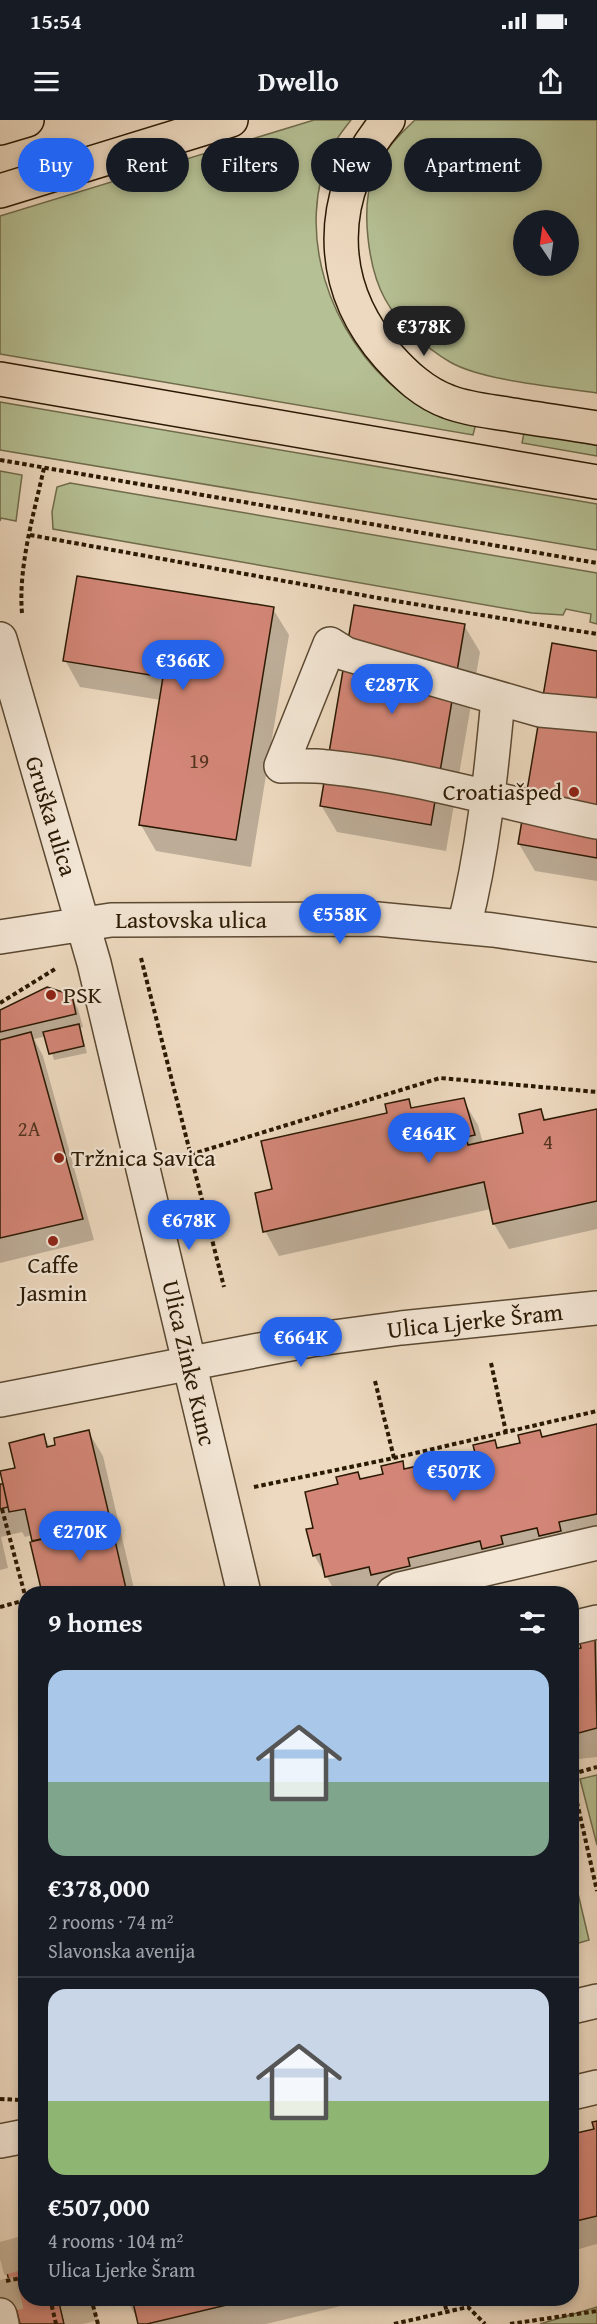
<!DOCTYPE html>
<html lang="en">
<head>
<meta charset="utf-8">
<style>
	body { margin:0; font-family:"Gentium Book Plus",serif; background:#242831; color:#f1f3f6; height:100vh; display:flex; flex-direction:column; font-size:22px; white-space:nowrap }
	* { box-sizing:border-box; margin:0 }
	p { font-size:20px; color:#9ea1a6 }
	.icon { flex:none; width:33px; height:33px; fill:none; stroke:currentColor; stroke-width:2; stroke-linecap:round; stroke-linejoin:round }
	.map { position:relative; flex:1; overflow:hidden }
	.drawer { position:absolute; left:18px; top:1466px; width:561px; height:720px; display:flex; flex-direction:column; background:#171b24; border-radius:24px; box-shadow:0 3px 9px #0003 }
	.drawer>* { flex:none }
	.top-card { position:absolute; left:18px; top:18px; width:561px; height:54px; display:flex; gap:12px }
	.needle { width:39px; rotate:347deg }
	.fabs { position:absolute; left:513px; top:90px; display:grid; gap:12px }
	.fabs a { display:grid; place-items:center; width:66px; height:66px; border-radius:50%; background:#171b24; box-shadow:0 3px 9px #0003; font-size:30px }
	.price { position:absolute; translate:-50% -51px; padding:0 14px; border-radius:21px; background:#2563eb; color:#fff; font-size:20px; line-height:39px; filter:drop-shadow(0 2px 3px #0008) }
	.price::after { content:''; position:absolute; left:50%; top:36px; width:18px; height:14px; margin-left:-9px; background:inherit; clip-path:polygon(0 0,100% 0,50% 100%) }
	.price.current { background:#222; color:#fff }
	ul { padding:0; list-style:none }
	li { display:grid; align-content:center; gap:12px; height:318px; padding:0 30px }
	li+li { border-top:2px solid #363941 }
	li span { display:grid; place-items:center; height:186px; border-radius:18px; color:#555 }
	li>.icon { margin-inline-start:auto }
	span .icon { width:108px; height:108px; fill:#fffc; stroke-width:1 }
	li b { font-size:26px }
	h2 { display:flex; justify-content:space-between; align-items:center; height:72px; padding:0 30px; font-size:26px }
	.pill { padding:0 21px; border-radius:27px; background:#171b24; box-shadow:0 3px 9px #0003; font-size:21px; line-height:54px }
	.pill.current { background:#2563eb; color:#fff }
	.status { display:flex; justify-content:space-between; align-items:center; height:42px; padding:0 30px; background:#171b24; direction:ltr }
	.status svg { height:16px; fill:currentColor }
	header { display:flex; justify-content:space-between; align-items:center; height:78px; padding:0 30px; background:#171b24; font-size:27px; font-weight:600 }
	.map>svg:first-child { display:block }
	.green { fill:#b5c094; stroke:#706c4c; stroke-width:1.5; fill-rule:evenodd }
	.shadow { fill:#0003 }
	.building { fill:#d38677; stroke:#2a1903; stroke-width:1.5 }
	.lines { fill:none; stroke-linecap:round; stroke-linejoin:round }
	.minor-tunnel { stroke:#c6b399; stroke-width:33; stroke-dasharray:33 16; stroke-linecap:butt }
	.minor-casing { stroke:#5b4932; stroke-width:36 }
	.major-casing { stroke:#2a1903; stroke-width:36 }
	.path { stroke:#2a1903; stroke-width:4; stroke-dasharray:4.5 3; stroke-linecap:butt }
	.minor { stroke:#f3e6d5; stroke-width:33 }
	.major { stroke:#edd9bf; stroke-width:33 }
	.poi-dot { fill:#8f2418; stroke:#f3e6d5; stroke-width:2 }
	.labels { text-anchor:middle; stroke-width:4.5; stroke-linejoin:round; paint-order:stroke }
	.number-label { font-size:21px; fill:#543420 }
	.poi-label { font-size:24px; fill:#2a1903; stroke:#f3e6d5; text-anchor:start }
	.street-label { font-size:24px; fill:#2a1903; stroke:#f3e6d5 }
</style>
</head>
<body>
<div class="status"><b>15:54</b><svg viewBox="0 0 49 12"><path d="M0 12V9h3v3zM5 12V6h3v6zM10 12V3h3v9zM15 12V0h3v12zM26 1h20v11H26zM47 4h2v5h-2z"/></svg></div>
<header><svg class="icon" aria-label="menu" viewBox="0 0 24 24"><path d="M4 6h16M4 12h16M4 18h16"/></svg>Dwello<svg class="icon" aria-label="share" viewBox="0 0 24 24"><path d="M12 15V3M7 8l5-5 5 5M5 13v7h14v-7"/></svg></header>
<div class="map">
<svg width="597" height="2204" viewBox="0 0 597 2204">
	<rect width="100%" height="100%" fill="#edd9bf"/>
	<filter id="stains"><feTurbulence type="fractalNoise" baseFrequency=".00333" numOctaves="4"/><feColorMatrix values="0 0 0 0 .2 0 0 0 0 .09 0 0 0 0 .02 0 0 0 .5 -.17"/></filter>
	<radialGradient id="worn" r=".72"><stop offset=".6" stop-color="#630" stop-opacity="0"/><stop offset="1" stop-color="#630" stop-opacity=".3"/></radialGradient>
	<path class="green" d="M 314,0 L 351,0 C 345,8 337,17 333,26 C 292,110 330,217 400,272 C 421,289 450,295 476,303 L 473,315 L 0,234 L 0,96 Z
		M 415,0 L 597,0 L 597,273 C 558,267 483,261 450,242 C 426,228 398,203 385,179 C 368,148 360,86 374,54 C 383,31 398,16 415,0 ZM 524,100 L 568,100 L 568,146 L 524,146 Z
		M 0,282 L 597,384 L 597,430 L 0,330 Z
		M 524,313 L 597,325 L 597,336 L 522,323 Z
		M 0,351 L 22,355 L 16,401 L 1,398 L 0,401 Z
		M 70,363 L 597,453 L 597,504 L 590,502 L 591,494 L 566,489 L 563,495 L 532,493 L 53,409 L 52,392 L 57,367 Z
		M 597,1655 L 597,1725 L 580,1659 Z
		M 572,1748 L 589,1820 L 572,1825 Z
		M 597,2187 L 597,2204 L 540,2204 Z"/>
	<path class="shadow" d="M 273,489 L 289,515 L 251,747 L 156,731 L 141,705 L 161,580 L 80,567 L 65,540 Z
		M 464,505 L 480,532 L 446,731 L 337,712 L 321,685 Z
		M 597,532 L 597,761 L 535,751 L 519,724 Z
		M 71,876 L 78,889 L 83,907 L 80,908 L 87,933 L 54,940 L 46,916 L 34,919 L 43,936 L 94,1120 L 0,1143 L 0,892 Z
		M 463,980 L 478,1005 L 483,1023 L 525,1014 L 541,991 L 546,1001 L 597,990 L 597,1109 L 509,1129 L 494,1104 L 491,1089 L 279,1136 L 265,1111 L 274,1070 L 408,981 L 412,989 Z
		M 597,1306 L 597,1422 L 378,1473 L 336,1473 L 314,1435 L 315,1409 L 340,1366 L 357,1353 L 362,1361 L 385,1355 L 402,1343 L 406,1350 L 477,1334 L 494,1322 L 498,1329 L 522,1324 L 539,1311 L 543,1318 Z
		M 88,1311 L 103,1336 L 135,1473 L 43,1473 L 32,1415 L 25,1417 L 22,1412 L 1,1417 L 8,1448 L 0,1450 L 0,1366 L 4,1365 L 44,1316 L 50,1328 Z
		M 595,1518 L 597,1522 L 597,1637 L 579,1639 L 577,1634 L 572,1636 L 572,1531 L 583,1529 Z
		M 597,2002 L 597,2124 L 572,2131 L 572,2016 L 596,2010 Z
		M 26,2178 L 60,2178 L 66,2204 L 21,2204 Z
		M 126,2178 L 374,2178 L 266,2204 L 140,2204 Z"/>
	<path class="building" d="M 77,456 L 274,487 L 236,720 L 139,705 L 163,557 L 63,541 Z
		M 354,485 L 465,504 L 431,705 L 320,686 Z
		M 552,523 L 597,531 L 597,738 L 518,724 Z
		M 47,867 L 72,875 L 76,894 L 0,912 L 0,890 Z
		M 79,904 L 84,926 L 49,934 L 43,912 Z
		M 31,912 L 83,1099 L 0,1118 L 0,920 Z
		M 464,978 L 475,1015 L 466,1017 L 468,1025 L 523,1013 L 519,994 L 541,989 L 544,1000 L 597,989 L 597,1081 L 493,1104 L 484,1062 L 263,1112 L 255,1073 L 272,1069 L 261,1021 L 387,993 L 385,984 L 409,979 L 411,988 Z
		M 597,1304 L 597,1394 L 559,1402 L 561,1411 L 539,1416 L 537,1408 L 501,1416 L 503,1424 L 482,1429 L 480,1421 L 408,1438 L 410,1446 L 371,1455 L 369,1447 L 325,1457 L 320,1434 L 313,1436 L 306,1409 L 313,1408 L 305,1372 L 338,1364 L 336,1357 L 358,1352 L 360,1359 L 383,1354 L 381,1346 L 403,1341 L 404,1349 L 475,1333 L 473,1325 L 495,1320 L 497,1328 L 520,1323 L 518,1315 L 540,1310 L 542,1317 Z
		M 89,1310 L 111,1403 L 32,1421 L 25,1389 L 9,1392 L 8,1387 L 0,1351 L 15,1348 L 9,1323 L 44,1314 L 47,1327 L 55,1325 L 54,1318 Z
		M 0,1364 L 3,1364 L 8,1387 L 0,1389 Z
		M 111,1403 L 127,1473 L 42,1473 L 30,1422 Z
		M 595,1516 L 597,1608 L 575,1614 L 572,1613 L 572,1530 L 581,1528 L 579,1520 Z
		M 597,2001 L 597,2096 L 572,2102 L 572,2014 L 594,2009 L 592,2002 Z
		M 26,2148 L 26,2178 L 58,2178 L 64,2204 L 20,2204 L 7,2153 Z
		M 132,2178 L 256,2178 L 147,2204 L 138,2204 Z"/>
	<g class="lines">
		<path class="minor-tunnel" d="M 0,2139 L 26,2132
			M 0,2160 L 10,2204
			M 76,2178 L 82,2204"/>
		<g class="minor-casing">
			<path id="minor" d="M 0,519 L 94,843 L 244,1473
				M 597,595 L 540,590 L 346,534 L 330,524 L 281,646 C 296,646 312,645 327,647 C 418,656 507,684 597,702
				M 464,807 C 483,732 491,655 498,579
				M 0,817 L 111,800 L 377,799 L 493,810 L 597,825
				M 0,1280 L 311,1220 L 401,1208 L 597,1188
				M 393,1473 L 400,1469 L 597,1423
				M 572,1508 L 597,1502
				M 572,1887 L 597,1881
				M 572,1973 L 597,1967
				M 0,2021 L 26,2016
				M 0,2195 L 2,2204"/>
		</g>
		<g class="major-casing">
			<path id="major" d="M 388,0 C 326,73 325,164 388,236 C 405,255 424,273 449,282 C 467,289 488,291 507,294 C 537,299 567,303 597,308
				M 0,8 L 27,0
				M 0,71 L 231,0
				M 0,259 L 597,362"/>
		</g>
		<path class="path" d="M 0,340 L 597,443
			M 30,415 L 384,479 L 597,514
			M 22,493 C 18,447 34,393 44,348
			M 141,838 L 224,1167
			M 0,883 L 55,849
			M 176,1039 L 440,958 L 597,972
			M 491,1243 L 506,1312
			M 375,1261 L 394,1338
			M 254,1367 L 394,1338 L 597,1291
			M 2,1389 L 26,1479
			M 0,1487 L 26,1480
			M 572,1654 L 597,1647
			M 572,1660 L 597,1771
			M 0,1979 L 22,1980
			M 6,2161 L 26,2157
			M 50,2178 L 56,2204
			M 91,2178 L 98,2204
			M 443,2178 L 447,2192
			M 394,2204 L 468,2187 L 485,2204
			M 510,2204 L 597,2191"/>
		<use href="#minor" class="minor"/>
		<use href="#major" class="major"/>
	</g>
	<g class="poi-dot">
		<circle cx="574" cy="672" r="6"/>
		<circle cx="51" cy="875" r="6"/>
		<circle cx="59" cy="1038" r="6"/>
		<circle cx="53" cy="1121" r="6"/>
	</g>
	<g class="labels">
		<g class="number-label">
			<text x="199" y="648">19</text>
			<text x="29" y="1016">2A</text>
			<text x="548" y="1029">4</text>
		</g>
		<g class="poi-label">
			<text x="562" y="680" text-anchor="end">Croatiašped</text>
			<text x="63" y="883">PSK</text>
			<text x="71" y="1046">Tržnica Savica</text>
			<text x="53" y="1153" text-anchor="middle">Caffe<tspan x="53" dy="28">Jasmin</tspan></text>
		</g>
		<g class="street-label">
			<text transform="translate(51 696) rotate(73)" y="8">Gruška ulica</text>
			<text x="191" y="808">Lastovska ulica</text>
			<text transform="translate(475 1201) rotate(-6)" y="8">Ulica Ljerke Šram</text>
			<text transform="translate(189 1243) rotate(77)" y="8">Ulica Zinke Kunc</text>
		</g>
	</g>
	<rect width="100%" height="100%" filter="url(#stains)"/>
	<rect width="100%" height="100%" fill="url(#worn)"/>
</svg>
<div class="fabs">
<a><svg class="needle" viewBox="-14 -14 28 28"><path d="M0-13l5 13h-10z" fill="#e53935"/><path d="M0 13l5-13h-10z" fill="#9ea1a6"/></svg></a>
</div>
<b class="price current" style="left:424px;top:237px">€378K</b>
<b class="price" style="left:183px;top:571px">€366K</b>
<b class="price" style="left:392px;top:595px">€287K</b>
<b class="price" style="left:340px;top:825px">€558K</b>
<b class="price" style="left:429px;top:1044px">€464K</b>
<b class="price" style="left:189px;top:1131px">€678K</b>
<b class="price" style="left:301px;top:1248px">€664K</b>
<b class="price" style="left:454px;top:1382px">€507K</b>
<b class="price" style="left:80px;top:1442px">€270K</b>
<div class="top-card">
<a class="pill current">Buy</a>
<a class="pill">Rent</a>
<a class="pill">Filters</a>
<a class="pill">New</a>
<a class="pill">Apartment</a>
</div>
<section class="drawer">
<h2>9 homes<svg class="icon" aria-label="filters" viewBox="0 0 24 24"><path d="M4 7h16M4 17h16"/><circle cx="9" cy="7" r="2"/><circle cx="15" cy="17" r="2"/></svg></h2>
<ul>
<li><span style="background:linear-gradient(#a9c7e8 60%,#7fa58c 0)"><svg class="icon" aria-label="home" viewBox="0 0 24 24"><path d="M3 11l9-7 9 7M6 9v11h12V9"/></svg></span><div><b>€378,000</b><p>2 rooms · 74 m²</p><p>Slavonska avenija</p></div></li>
<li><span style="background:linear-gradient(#c9d6e8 60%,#8fb573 0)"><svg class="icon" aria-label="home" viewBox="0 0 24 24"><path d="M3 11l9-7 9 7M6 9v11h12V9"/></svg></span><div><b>€507,000</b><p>4 rooms · 104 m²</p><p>Ulica Ljerke Šram</p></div></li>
</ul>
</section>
</div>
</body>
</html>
